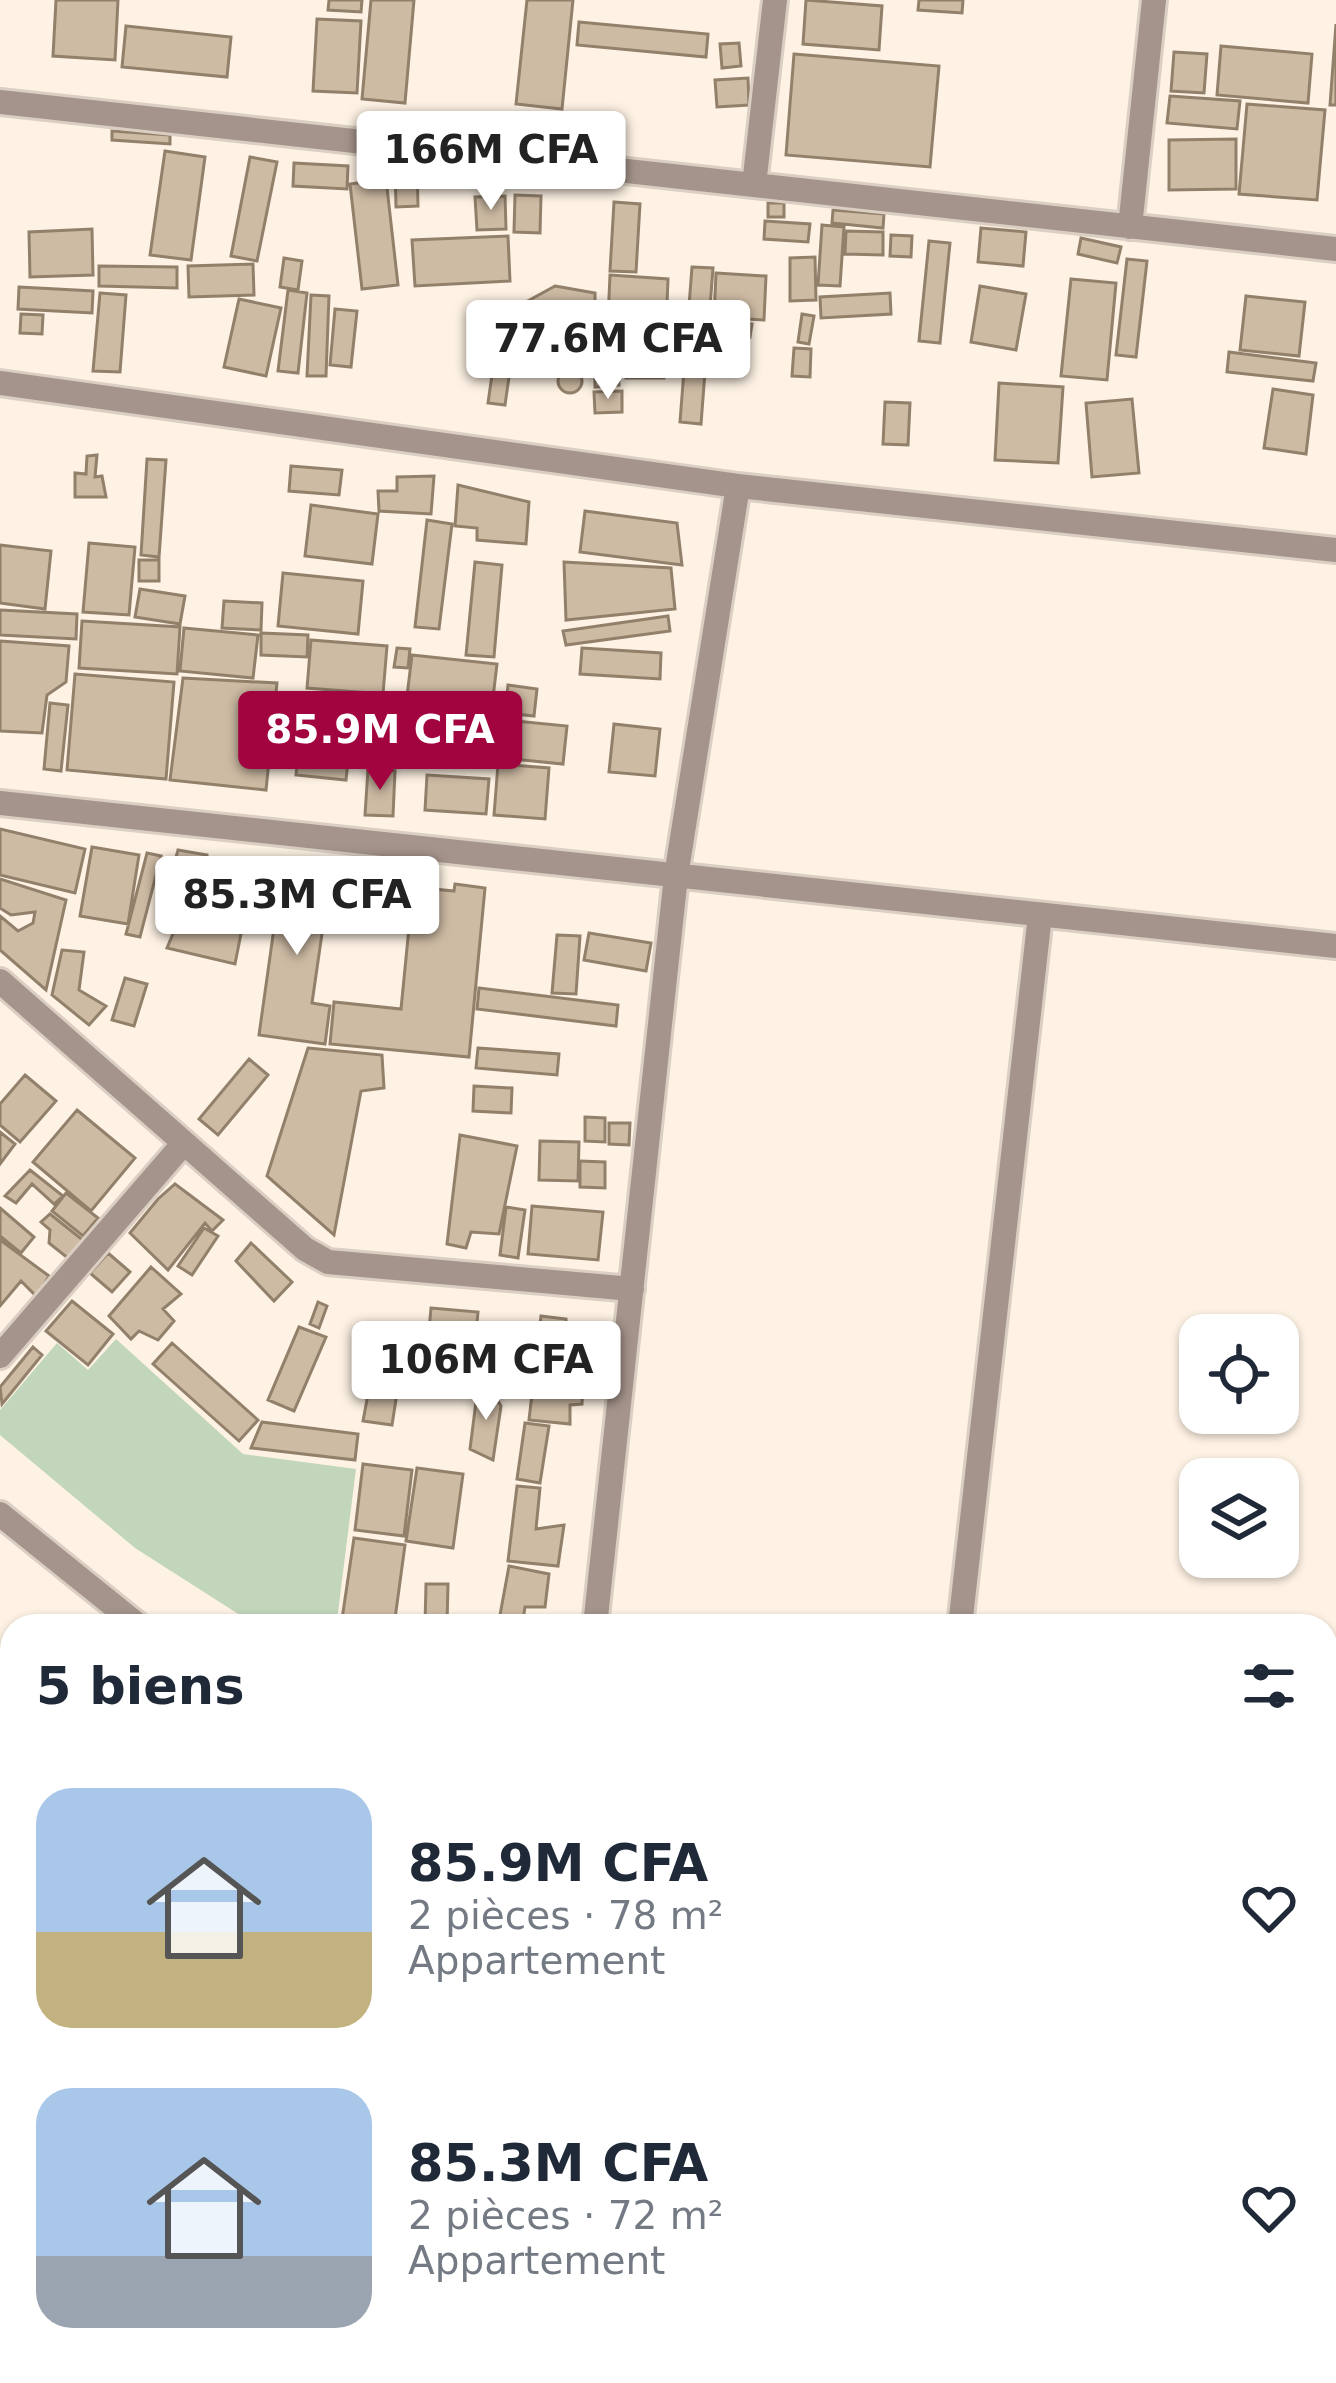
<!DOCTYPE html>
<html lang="fr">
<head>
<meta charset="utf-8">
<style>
	body { margin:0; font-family:"DejaVu Sans",sans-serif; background:#f6f6f7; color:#1f2937; height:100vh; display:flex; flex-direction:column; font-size:45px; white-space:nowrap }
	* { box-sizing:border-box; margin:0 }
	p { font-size:39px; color:#747a83 }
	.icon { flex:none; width:66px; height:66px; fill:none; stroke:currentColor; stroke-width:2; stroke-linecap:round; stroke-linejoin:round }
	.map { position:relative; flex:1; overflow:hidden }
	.panel { position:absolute; left:0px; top:1614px; width:1338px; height:771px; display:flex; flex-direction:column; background:#fff; border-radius:36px 36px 0 0; box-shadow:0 3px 9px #0004 }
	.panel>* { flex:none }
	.controls { position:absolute; left:1179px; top:1314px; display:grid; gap:24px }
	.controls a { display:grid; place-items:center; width:120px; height:120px; border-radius:24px; background:#fff; box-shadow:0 3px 9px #0004; font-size:60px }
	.price { position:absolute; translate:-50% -102px; padding:0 27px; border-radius:12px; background:#fff; color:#222; font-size:39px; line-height:78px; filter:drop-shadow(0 3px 6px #0008) }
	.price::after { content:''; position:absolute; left:50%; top:72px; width:36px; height:27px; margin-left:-18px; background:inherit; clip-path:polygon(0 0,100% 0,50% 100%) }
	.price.current { background:#a1043f; color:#fff }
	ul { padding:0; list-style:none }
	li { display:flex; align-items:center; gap:36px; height:300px; padding:0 36px }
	li span { display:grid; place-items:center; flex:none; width:336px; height:240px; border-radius:36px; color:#555 }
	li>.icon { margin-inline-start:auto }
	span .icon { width:144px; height:144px; fill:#fffc; stroke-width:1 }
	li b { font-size:51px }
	h2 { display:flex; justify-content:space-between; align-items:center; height:144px; padding:0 36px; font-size:51px }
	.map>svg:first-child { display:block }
	.green { fill:#c1d6ba }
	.building { fill:#cebba4; stroke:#92806b; stroke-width:3 }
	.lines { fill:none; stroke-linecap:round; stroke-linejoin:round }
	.minor-casing { stroke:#dacfc2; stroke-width:30 }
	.minor { stroke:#a5948b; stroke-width:24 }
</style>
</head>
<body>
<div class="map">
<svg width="1336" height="2383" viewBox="0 0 1336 2383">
	<rect width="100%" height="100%" fill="#fef2e4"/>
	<path class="green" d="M 116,1339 L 243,1454 L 356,1469 L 337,1620 L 243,1617 L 135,1548 L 0,1435 L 0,1410 L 57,1343 L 88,1370 Z"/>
	<path class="building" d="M 56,0 L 118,0 L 115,60 L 53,56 Z
		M 329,0 L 362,0 L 361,12 L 328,10 Z
		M 371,0 L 414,0 L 405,103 L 362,99 Z
		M 527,0 L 573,0 L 562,109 L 516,104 Z
		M 806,0 L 882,6 L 879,50 L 803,44 Z
		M 919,0 L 963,0 L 962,13 L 918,10 Z
		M 317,19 L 361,21 L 357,93 L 313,91 Z
		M 579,22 L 708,34 L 706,57 L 577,45 Z
		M 1336,24 L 1336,105 L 1330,105 Z
		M 126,26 L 231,37 L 227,77 L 122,67 Z
		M 739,43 L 741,66 L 722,68 L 720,44 Z
		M 1221,46 L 1312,54 L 1308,103 L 1217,95 Z
		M 1174,52 L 1207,54 L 1204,93 L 1171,91 Z
		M 794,54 L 939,66 L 930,167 L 786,155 Z
		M 748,78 L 749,105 L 717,107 L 715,80 Z
		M 1170,96 L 1240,101 L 1237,129 L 1167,123 Z
		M 1247,104 L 1325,110 L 1317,200 L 1239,194 Z
		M 112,131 L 170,135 L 170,144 L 112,140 Z
		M 1236,139 L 1236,189 L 1169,190 L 1169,140 Z
		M 165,151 L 205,157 L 191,260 L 150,255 Z
		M 250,157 L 277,162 L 257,261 L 231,256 Z
		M 294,163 L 348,166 L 347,189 L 293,186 Z
		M 395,166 L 417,166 L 418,206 L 396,207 Z
		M 386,179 L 398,285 L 362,289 L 350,184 Z
		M 515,195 L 541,196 L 540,233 L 514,232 Z
		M 505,196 L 506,229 L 477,230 L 475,197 Z
		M 614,202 L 640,204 L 636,272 L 610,271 Z
		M 768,203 L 784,203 L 784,217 L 768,217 Z
		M 833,210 L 884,214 L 883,228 L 832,223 Z
		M 765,221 L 810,224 L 808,242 L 764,239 Z
		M 822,225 L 844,227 L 840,286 L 818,285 Z
		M 981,228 L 1026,232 L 1023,266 L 978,262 Z
		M 92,229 L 93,275 L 30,277 L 29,232 Z
		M 846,231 L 883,232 L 883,255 L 845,254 Z
		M 891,235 L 912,236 L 911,257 L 890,256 Z
		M 508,236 L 510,281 L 415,286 L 412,240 Z
		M 1081,238 L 1121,247 L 1117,263 L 1078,254 Z
		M 929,241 L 950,243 L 940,343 L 919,341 Z
		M 815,257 L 816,300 L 790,301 L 790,258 Z
		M 284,258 L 302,261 L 298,290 L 280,287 Z
		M 1127,259 L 1147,261 L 1136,357 L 1116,355 Z
		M 253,264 L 254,295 L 189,297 L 188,266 Z
		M 99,266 L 177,267 L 177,288 L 99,286 Z
		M 692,267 L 713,268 L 701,424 L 680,422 Z
		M 716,273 L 766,276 L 764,320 L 714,317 Z
		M 610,275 L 668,279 L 664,378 L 626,378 L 624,345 L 607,342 Z
		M 1071,279 L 1116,283 L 1107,380 L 1061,376 Z
		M 555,286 L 595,293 L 595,357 L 552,353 L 543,367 L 512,367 L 517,307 Z
		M 980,286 L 1026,294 L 1016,350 L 971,342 Z
		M 19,287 L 93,291 L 92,313 L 18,309 Z
		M 288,290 L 307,293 L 298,373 L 278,371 Z
		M 100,293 L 126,295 L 120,372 L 93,371 Z
		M 890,293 L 891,314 L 821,318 L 820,297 Z
		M 311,295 L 329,296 L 326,376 L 307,376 Z
		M 1246,296 L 1305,302 L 1299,356 L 1240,350 Z
		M 239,299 L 281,308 L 266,376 L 224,367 Z
		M 335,309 L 357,311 L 351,367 L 330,365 Z
		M 21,314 L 43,315 L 42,334 L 20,333 Z
		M 802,314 L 814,316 L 809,344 L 798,342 Z
		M 477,315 L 493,317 L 490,365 L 474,364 Z
		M 713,319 L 752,324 L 750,337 L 711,333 Z
		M 498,320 L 513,321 L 512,345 L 496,344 Z
		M 794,348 L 811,349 L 810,377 L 792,376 Z
		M 1229,352 L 1316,363 L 1313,381 L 1227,372 Z
		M 618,362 L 619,385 L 595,387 L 595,363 Z
		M 493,368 L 510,370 L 505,405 L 488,403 Z
		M558 381a12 12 0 1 1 24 0a12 12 0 1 1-24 0Z
		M 999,383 L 1063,387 L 1058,463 L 995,460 Z
		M 1273,389 L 1313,395 L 1306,454 L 1264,448 Z
		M 622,391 L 622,412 L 595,413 L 594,392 Z
		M 1132,399 L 1139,473 L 1092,477 L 1086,403 Z
		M 885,402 L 910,403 L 908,445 L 883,444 Z
		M 97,455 L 95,477 L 102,476 L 106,497 L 75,497 L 75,473 L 86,474 L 87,456 Z
		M 147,459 L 166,460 L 159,557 L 141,555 Z
		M 291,466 L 342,470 L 339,495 L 289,491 Z
		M 434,476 L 431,514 L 379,511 L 378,491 L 397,491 L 397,477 Z
		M 458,485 L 529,502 L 526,544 L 477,540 L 477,528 L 455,526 Z
		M 311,505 L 378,514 L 372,564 L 305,556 Z
		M 585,511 L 677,523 L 682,565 L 580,552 Z
		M 427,520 L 452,524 L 439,629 L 415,627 Z
		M 89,543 L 135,547 L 129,615 L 83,612 Z
		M 0,545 L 51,551 L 45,609 L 0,603 Z
		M 139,560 L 159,560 L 159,581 L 139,581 Z
		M 475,562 L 502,565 L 494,657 L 466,655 Z
		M 564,562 L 671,568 L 675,609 L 566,620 Z
		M 283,573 L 363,581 L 358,634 L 278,626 Z
		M 140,589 L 185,596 L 180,624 L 135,617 Z
		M 224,601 L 262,603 L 261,630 L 222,628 Z
		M 0,610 L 77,614 L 76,639 L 0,635 Z
		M 668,616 L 670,631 L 566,645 L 563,631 Z
		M 82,621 L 180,627 L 177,674 L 79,668 Z
		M 184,628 L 258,635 L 253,678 L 180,671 Z
		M 261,633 L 308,635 L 307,657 L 261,655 Z
		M 311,640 L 387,646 L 383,694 L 307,688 Z
		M 0,641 L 69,646 L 66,682 L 47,695 L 42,733 L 0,731 Z
		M 397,648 L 410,649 L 408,668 L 394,667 Z
		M 582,648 L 661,653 L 660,679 L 580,674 Z
		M 412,655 L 497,664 L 492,706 L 407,696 Z
		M 75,674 L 174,682 L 166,779 L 67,770 Z
		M 183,678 L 277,683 L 266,790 L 170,780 Z
		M 508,685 L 537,689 L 534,716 L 505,713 Z
		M 304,699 L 354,704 L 346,780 L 296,775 Z
		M 50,703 L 68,705 L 61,771 L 44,769 Z
		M 506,720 L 567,726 L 563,764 L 502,758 Z
		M 614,724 L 660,729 L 655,776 L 609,772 Z
		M 498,764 L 549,768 L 545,819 L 494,815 Z
		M 368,769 L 395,771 L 393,816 L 365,815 Z
		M 427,775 L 489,779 L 486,814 L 425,810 Z
		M 0,829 L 85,849 L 75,893 L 0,875 Z
		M 92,847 L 139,855 L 128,924 L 80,916 Z
		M 178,850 L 207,855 L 207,882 L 249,893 L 235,964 L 167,948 L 175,929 L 158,922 Z
		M 147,853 L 161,856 L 140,937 L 126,934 Z
		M 283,864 L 331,871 L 312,1003 L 330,1006 L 325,1044 L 259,1035 Z
		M 0,879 L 66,900 L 46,990 L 0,950 L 0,916 L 18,931 L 33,923 L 35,912 L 11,915 L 0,908 Z
		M 455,884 L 485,888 L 469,1057 L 330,1044 L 334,1002 L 401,1009 L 413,887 L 454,891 Z
		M 589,933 L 651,943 L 646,971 L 584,960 Z
		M 557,935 L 580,936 L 576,994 L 552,993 Z
		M 62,950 L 84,952 L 79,990 L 106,1006 L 89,1025 L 52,995 Z
		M 125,978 L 147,984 L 134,1026 L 112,1020 Z
		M 479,988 L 618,1005 L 616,1026 L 477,1009 Z
		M 308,1048 L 382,1055 L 384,1088 L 361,1091 L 334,1235 L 267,1176 Z
		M 478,1048 L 559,1054 L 557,1075 L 476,1068 Z
		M 249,1059 L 268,1075 L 218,1135 L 199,1119 Z
		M 25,1075 L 56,1101 L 20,1142 L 0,1125 L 0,1104 Z
		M 474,1086 L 512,1088 L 511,1113 L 473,1111 Z
		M 77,1110 L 135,1158 L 91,1211 L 33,1162 Z
		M 585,1117 L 605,1118 L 605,1142 L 585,1141 Z
		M 609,1123 L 630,1123 L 629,1145 L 609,1144 Z
		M 0,1132 L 15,1144 L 0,1164 Z
		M 460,1135 L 517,1146 L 499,1234 L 471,1232 L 466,1248 L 447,1244 Z
		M 540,1141 L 579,1142 L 578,1181 L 539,1180 Z
		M 580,1161 L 605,1162 L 605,1188 L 580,1187 Z
		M 30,1170 L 63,1196 L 54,1204 L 32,1184 L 16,1203 L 5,1196 Z
		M 175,1184 L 223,1220 L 212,1231 L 205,1223 L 168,1270 L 130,1233 L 158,1199 Z
		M 66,1193 L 98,1218 L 83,1236 L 52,1211 Z
		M 532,1206 L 603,1212 L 598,1260 L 528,1254 Z
		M 506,1207 L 525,1210 L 518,1258 L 500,1255 Z
		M 0,1208 L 34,1237 L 21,1253 L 0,1236 Z
		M 50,1214 L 84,1241 L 69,1259 L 49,1243 L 50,1230 L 41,1222 Z
		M 204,1228 L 218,1236 L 192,1275 L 178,1266 Z
		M 0,1240 L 49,1276 L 37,1297 L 21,1281 L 0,1306 Z
		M 251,1243 L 292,1282 L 274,1301 L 236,1261 Z
		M 108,1253 L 130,1272 L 112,1292 L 90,1273 Z
		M 151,1267 L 181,1294 L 163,1309 L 174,1321 L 158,1340 L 139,1331 L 131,1339 L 109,1316 Z
		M 72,1301 L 113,1334 L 88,1365 L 46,1331 Z
		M 318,1302 L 327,1306 L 319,1328 L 310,1324 Z
		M 431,1308 L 478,1312 L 471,1389 L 424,1385 Z
		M 541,1316 L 566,1319 L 566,1329 L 586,1329 L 582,1404 L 570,1405 L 570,1424 L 529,1420 Z
		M 299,1327 L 326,1337 L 294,1411 L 268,1400 Z
		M 386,1336 L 404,1340 L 396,1384 L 378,1381 Z
		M 172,1343 L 258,1420 L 239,1441 L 153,1364 Z
		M 33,1347 L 42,1355 L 2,1404 L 0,1387 Z
		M 478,1386 L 489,1386 L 501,1406 L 493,1460 L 470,1449 Z
		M 369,1389 L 397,1393 L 392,1425 L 363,1421 Z
		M 262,1422 L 358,1434 L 355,1460 L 251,1448 Z
		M 525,1423 L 549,1426 L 540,1483 L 517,1479 Z
		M 363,1464 L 412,1470 L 404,1536 L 355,1530 Z
		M 417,1468 L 463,1474 L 453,1548 L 406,1541 Z
		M 517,1486 L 540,1488 L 536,1529 L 564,1525 L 558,1566 L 508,1561 Z
		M 354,1538 L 405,1545 L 394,1626 L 341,1626 Z
		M 509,1566 L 549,1574 L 545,1607 L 525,1607 L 522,1626 L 498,1626 Z
		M 426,1584 L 448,1584 L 447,1624 L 425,1624 Z"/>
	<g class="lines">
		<g class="minor-casing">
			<path id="minor" d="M 0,102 L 1336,249
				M 754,185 L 775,0
				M 1130,227 L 1154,0
				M 0,383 L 738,486 L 1336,550
				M 0,803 L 1336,946
				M 0,981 L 305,1249 L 328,1262 L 632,1289
				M 0,1356 L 183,1144
				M 0,1514 L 139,1626
				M 595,1626 L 676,876 L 738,486
				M 960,1626 L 1040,915
				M 1327,1788 L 1336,1715
				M 0,2035 L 12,2045
				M 1326,2196 L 1336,2197
				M 1326,2238 L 1336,2246
				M 377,2373 L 388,2383
				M 1034,2373 L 1046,2383
				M 92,2383 L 107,2373"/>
		</g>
		<use href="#minor" class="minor"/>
	</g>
</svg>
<div class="controls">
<a><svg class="icon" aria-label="locate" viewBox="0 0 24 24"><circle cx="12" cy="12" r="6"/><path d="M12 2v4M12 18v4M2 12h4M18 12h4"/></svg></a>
<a><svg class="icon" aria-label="layers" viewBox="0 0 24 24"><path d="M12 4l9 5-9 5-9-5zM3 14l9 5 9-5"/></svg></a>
</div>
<b class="price" style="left:491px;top:213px">166M CFA</b>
<b class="price" style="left:608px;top:402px">77.6M CFA</b>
<b class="price current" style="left:380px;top:793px">85.9M CFA</b>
<b class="price" style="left:297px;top:958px">85.3M CFA</b>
<b class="price" style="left:486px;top:1423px">106M CFA</b>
<section class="panel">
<h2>5 biens<svg class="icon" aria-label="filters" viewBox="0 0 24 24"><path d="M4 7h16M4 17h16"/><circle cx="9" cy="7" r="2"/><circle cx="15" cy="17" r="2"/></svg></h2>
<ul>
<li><span style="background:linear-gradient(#a9c7e8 60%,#c2b280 0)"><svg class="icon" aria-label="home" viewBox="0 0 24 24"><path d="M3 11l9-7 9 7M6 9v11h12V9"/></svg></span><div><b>85.9M CFA</b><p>2 pièces · 78 m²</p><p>Appartement</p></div><svg class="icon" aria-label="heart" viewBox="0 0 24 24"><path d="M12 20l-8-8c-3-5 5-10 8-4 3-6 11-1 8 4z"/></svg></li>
<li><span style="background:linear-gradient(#a9c7e8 70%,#9aa5b1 0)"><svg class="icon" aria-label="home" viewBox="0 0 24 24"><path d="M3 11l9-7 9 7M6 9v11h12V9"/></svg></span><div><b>85.3M CFA</b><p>2 pièces · 72 m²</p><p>Appartement</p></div><svg class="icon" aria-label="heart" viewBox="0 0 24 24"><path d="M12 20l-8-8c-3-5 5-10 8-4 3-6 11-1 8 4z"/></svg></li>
</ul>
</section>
</div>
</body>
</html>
